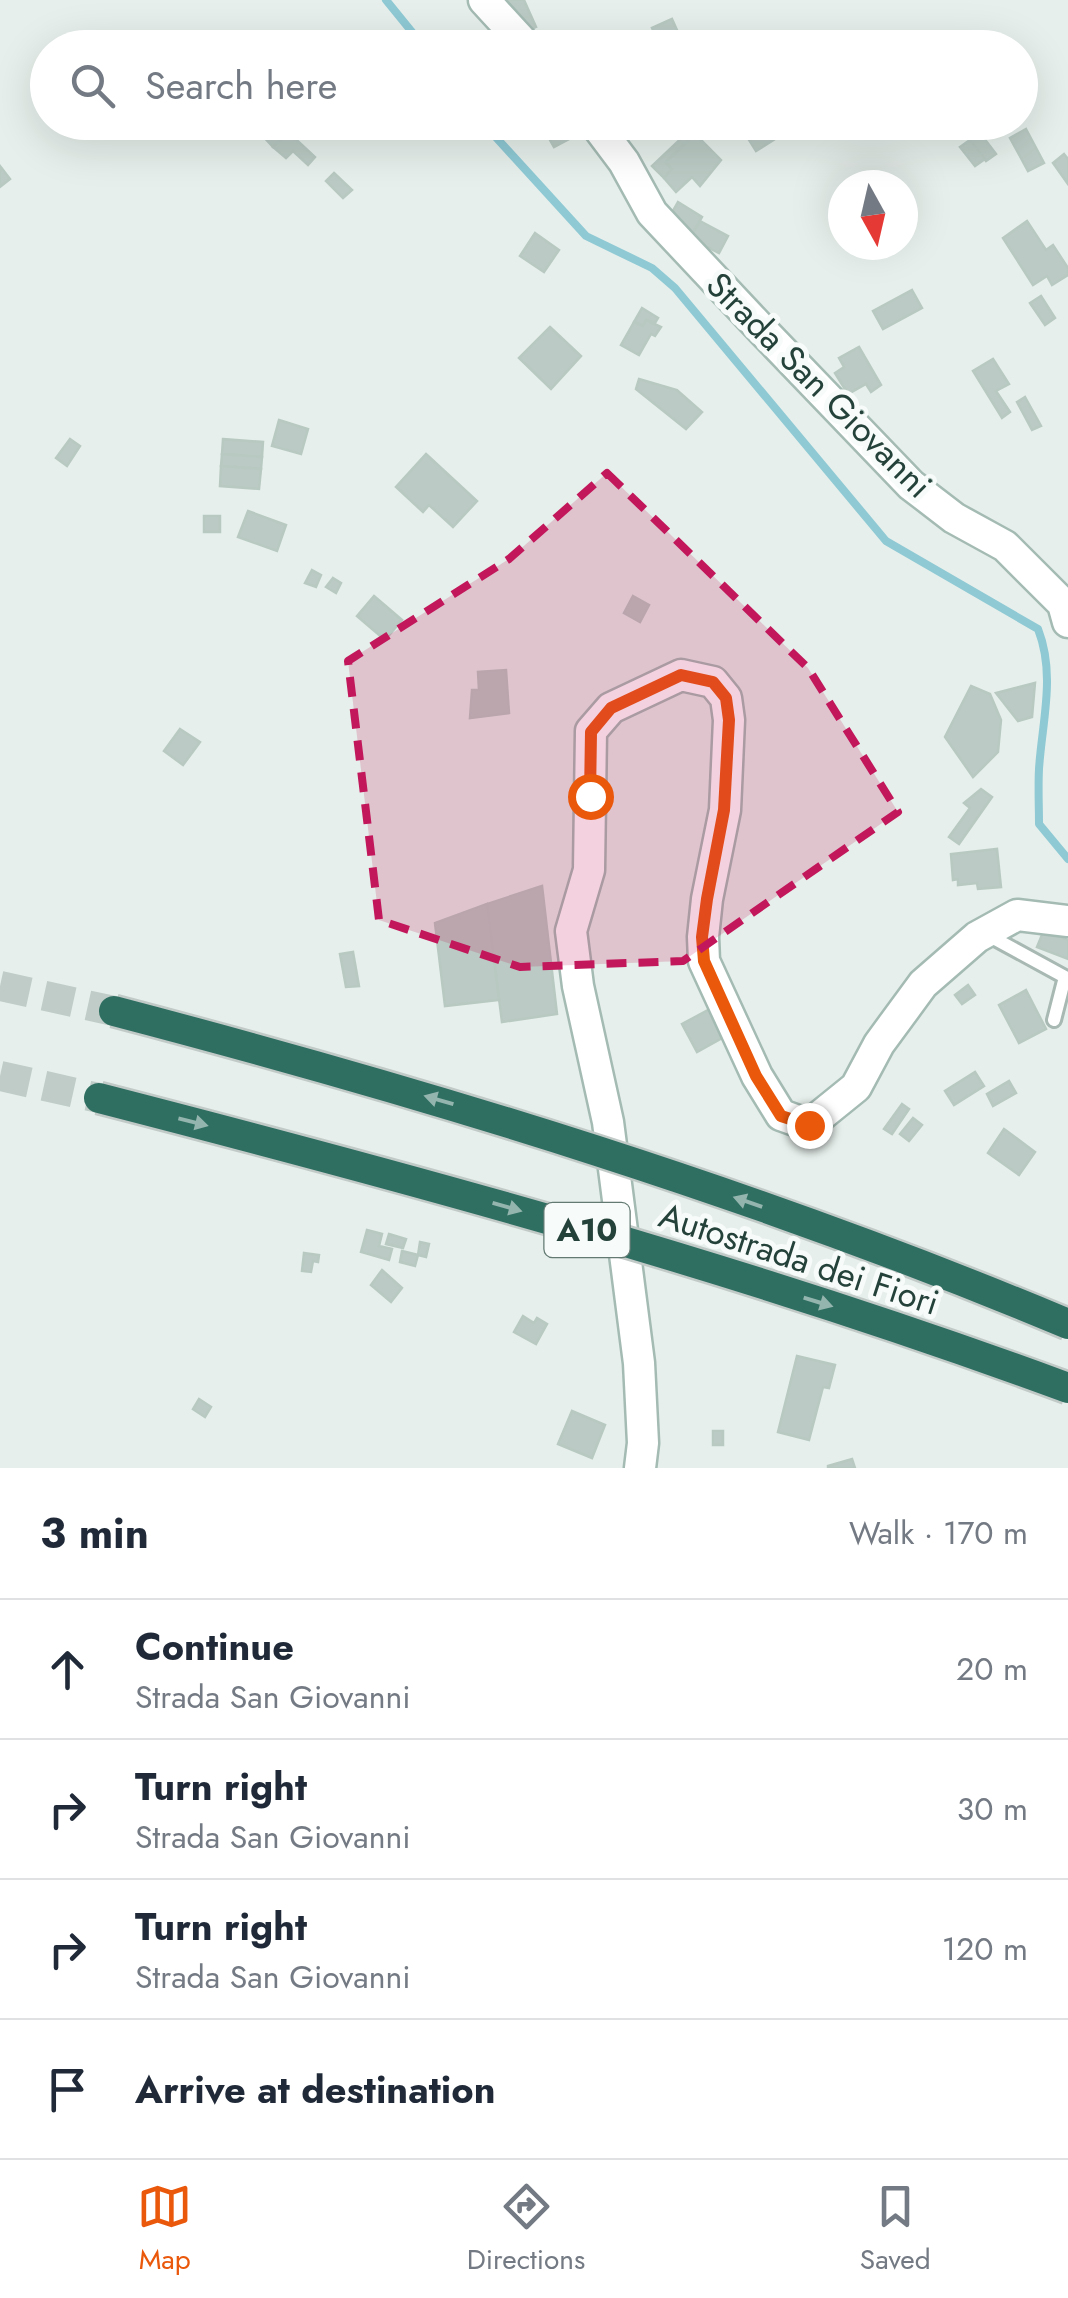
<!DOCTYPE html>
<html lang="en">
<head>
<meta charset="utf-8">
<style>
	body { margin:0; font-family:Jost,sans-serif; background:#f6f6f7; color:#1f2937 }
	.compass { position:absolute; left:828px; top:170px; width:90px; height:90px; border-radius:50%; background:#fff; box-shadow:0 10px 40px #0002; rotate:172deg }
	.stop { position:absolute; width:30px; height:30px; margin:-22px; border:8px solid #ea580c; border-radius:50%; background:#fff }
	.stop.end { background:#ea580c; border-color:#fff; box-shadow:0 2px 10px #0008 }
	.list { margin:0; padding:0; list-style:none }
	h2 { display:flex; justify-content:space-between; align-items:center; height:130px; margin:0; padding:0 40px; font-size:42px }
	h2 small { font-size:32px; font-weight:400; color:#747a83 }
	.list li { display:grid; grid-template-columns:65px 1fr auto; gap:30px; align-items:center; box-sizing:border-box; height:140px; padding:0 40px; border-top:2px solid #e0e1e3 }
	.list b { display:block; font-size:38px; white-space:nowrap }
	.list p { margin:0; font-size:32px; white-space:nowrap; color:#747a83 }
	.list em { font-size:32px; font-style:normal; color:#747a83 }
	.icon { flex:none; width:55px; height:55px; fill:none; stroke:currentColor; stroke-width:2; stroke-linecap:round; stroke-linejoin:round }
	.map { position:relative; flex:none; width:1068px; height:1468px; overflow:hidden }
	.search { position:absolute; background:#fff; box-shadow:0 10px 40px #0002; left:30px; right:30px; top:30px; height:110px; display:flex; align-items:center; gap:25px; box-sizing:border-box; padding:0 35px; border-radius:55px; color:#747a83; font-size:38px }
	.sheet { height:690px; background:#fff }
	nav { display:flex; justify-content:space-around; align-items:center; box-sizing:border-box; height:140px; border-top:2px solid #e0e1e3; background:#fff; font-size:28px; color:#747a83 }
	nav a { display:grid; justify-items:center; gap:5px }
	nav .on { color:#ea580c }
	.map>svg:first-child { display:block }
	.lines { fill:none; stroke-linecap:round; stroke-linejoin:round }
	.stream { stroke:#8ec9d4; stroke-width:8 }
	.building { fill:#bbcac4; stroke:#b8c9c2; stroke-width:2.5 }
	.highway-tunnel { stroke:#bfccc8; stroke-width:30; stroke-dasharray:30 15; stroke-linecap:butt }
	.lane-casing { stroke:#a8b8b2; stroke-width:18 }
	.secondary-casing { stroke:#a4bbb3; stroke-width:35 }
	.lane { stroke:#fff; stroke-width:12 }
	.secondary { stroke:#fff; stroke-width:30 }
	.highway-bridge-casing { stroke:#c2cac8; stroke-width:35; stroke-linecap:butt }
	.highway-bridge { stroke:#2f6f62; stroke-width:30 }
	.oneway { fill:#93b5ae }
	.route { stroke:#ea580c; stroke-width:12 }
	.marked { fill:#c2185b; fill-opacity:0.2; stroke:#c2185b; stroke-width:8; stroke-dasharray:20 12; stroke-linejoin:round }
	.labels { text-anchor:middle; stroke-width:10; stroke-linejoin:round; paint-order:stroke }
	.shield { fill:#f7fbf9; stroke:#637a73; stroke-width:2.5 }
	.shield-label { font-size:32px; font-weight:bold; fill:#24423a }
	.street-label { font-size:35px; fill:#24423a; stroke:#f7fbf9 }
</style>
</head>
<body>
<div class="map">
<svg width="1068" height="1468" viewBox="0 0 1068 1468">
	<rect width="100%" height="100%" fill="#e6efeb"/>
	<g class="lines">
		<g class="stream">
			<path d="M386,0L425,48"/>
			<path d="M482,122L586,236L652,268L675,288L886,541L1038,629C1056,675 1042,722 1039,769C1038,788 1039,806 1039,824L1068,859"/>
		</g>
	</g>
	<g class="building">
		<path d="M491,0H524L536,27L523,33Z"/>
		<path d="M672,19L685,48H661L652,28Z"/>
		<path d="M273,122H281L288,132L273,147L261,134Z"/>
		<path d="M544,122H582L586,130L554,147L541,124Z"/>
		<path d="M660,122L662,125L642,135L637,123Z"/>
		<path d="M748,122H784L789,130L756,151L741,127Z"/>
		<path d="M691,129L695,134L666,162L672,169L664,178L652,166Z"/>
		<path d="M1026,129L1044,163L1028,171L1010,138Z"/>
		<path d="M288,132L315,157L308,165L293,151L286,158L273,147Z"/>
		<path d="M980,133L996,154L986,161L970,140Z"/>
		<path d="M695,134L721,160L700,186L692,177L676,192L664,178L672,169L666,162Z"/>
		<path d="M970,140L985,159L975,166L960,147Z"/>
		<path d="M1064,154L1068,159V184L1053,163Z"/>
		<path d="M0,166L10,179L0,187Z"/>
		<path d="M334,173L352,190L343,198L326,181Z"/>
		<path d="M678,202L702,217L690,238L666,223Z"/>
		<path d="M700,221L728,236L719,253L690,238Z"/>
		<path d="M1027,221L1046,250L1053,245L1068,268V275L1052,285L1047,276L1033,285L1003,238Z"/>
		<path d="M535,233L559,250L544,272L520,256Z"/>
		<path d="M912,290L922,308L883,329L873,311Z"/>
		<path d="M1041,296L1055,318L1045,325L1030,303Z"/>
		<path d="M642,308L658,318L655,323L646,320L643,326L634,322Z"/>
		<path d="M646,320L661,327L655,336L651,334L639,355L621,345L634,322L643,326Z"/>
		<path d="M550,327L581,356L551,389L519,358Z"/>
		<path d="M859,347L881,385L871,392L866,384L848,394L835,373L844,367L839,358Z"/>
		<path d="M993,359L1009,384L996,391L1010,412L1002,418L973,371Z"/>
		<path d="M639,379L677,390L702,412L686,429L636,389Z"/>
		<path d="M1025,397L1041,426L1032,430L1017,402Z"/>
		<path d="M279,420L308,429L301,454L272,446Z"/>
		<path d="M70,439L80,446L67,466L56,458Z"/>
		<path d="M223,439L263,442L262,457L222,454Z"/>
		<path d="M222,454L262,457L261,469L221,466Z"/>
		<path d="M426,454L477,501L453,527L429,505L423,512L396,487Z"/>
		<path d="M221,466L261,469L259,489L220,486Z"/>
		<path d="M248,511L286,525L277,551L238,537Z"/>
		<rect x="204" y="516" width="16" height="16"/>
		<path d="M312,570L321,575L316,587L305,583Z"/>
		<path d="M333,578L341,583L336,593L326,587Z"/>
		<path d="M374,596L402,620L385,640L357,616Z"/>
		<path d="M633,596L649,605L640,622L624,613Z"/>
		<path d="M506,670L509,713L470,718L472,690H479L478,672Z"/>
		<path d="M1035,683L1032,717L1018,721L996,693Z"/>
		<path d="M971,686L990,694L1001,720L998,752L973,777L945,737Z"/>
		<path d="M180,729L200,742L183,765L164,751Z"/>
		<path d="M981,789L992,797L959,844L949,837L970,808L964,803Z"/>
		<path d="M997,849L1001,887L978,889L977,883L958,885V879L953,880L951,854Z"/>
		<path d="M542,886L557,1014L502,1022L487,904Z"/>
		<path d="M487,904L499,1000L445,1006L435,923Z"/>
		<path d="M1044,930L1068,940V959L1037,947Z"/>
		<path d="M353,952L359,986L346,987L340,954Z"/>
		<path d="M968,985L975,995L962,1004L955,995Z"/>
		<path d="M1026,990L1046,1029L1019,1043L999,1005Z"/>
		<path d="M710,1009L724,1037L697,1052L682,1024Z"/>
		<path d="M975,1072L984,1086L954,1105L945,1091Z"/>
		<path d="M1009,1081L1016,1093L993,1106L987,1094Z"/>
		<path d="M902,1104L909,1109L892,1134L884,1129Z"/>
		<path d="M913,1118L922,1125L909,1141L900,1134Z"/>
		<path d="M1004,1129L1035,1152L1019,1175L988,1153Z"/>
		<path d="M367,1230L382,1234L379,1246L392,1249L389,1260L361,1252Z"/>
		<path d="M389,1234L406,1239L403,1248L386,1244Z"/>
		<path d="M420,1242L429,1244L426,1257L418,1255Z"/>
		<path d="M402,1251L418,1255L415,1266L400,1262Z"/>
		<path d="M304,1253L319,1255L318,1262L313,1261L311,1272L302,1271Z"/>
		<path d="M382,1270L402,1288L391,1302L371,1285Z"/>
		<path d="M523,1316L534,1323L537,1318L547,1324L536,1344L514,1332Z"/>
		<path d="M797,1356L835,1365L829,1388L823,1387L809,1440L778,1432Z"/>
		<path d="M199,1399L211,1407L205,1417L193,1409Z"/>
		<path d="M572,1411L605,1425L592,1458L558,1444Z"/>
		<rect x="713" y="1431" width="10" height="14"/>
		<path d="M852,1459L855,1468H828V1466Z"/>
	</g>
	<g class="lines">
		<g class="highway-tunnel">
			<path d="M0,986L114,1011"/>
			<path d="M0,1076L99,1098"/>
		</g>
		<g class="lane-casing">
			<path id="lane" d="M986,934L1065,977L1054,1020"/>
		</g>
		<g class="secondary-casing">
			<g id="secondary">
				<path d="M484,0L528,48"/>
				<path d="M594,122L624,162L652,213L763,331L911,485L954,518L1005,546L1063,604L1068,622"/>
				<path d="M640,1468L643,1443L639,1363L608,1122L578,986L571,931L589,870L591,731L611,708L681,675L713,682L726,698L729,720L725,810L707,899L703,937L704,961L757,1076L781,1115L809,1125L856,1087L879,1044L923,984L977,937L1017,915L1068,921"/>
			</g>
		</g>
		<use href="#lane" class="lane"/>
		<use href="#secondary" class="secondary"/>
		<g class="highway-bridge-casing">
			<g id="highway-bridge">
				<path d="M114,1011C438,1096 758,1194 1068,1324"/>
				<path d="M99,1098C425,1182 752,1271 1068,1388"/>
			</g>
		</g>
		<use href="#highway-bridge" class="highway-bridge"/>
	</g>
	<defs><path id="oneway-solid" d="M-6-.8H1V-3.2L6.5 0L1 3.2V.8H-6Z" transform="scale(2.5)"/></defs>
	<g class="oneway">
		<use href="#oneway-solid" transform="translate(439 1100) rotate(-164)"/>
		<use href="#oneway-solid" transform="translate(193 1122) rotate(14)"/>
		<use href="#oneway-solid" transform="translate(748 1202) rotate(-161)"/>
		<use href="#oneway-solid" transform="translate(507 1207) rotate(16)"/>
		<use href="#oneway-solid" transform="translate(818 1302) rotate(17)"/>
	</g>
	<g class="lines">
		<path class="route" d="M590,796L591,732L611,708L681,675L713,682L726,698L729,720L724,810L707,899L702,937L704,961L756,1076L781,1116L809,1125"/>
	</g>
	<path class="marked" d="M607,473L808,668L898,812L683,961L520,967L379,920L348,661L509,559Z"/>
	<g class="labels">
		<rect class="shield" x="544.5" y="1203" width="85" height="54" rx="8"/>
		<g class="shield-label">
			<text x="587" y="1241">A10</text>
		</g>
		<g class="street-label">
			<text transform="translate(819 385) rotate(45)" y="12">Strada San Giovanni</text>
			<text transform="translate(799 1259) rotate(18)" y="12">Autostrada dei Fiori</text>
		</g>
	</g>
</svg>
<svg class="compass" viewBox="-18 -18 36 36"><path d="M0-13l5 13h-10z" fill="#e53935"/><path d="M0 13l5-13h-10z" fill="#747a83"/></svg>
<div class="stop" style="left:590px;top:796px"></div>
<div class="stop end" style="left:809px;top:1125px"></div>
<div class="search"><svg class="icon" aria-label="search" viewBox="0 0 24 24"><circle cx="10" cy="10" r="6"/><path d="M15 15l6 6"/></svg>Search here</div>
</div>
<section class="sheet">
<h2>3 min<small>Walk · 170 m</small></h2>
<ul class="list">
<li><svg class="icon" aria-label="ahead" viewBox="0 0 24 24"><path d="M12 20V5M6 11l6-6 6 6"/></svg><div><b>Continue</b><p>Strada San Giovanni</p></div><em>20 m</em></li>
<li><svg class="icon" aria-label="right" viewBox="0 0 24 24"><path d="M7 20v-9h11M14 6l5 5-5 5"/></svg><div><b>Turn right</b><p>Strada San Giovanni</p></div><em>30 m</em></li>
<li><svg class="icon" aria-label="right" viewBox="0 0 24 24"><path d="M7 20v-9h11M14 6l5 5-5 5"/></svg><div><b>Turn right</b><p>Strada San Giovanni</p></div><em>120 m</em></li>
<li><svg class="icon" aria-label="arrive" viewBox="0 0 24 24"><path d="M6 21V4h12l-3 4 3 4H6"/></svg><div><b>Arrive at destination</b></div></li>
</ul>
</section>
<nav>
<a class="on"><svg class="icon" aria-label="map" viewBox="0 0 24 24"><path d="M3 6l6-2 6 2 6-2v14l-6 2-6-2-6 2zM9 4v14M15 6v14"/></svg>Map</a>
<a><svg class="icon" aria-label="directions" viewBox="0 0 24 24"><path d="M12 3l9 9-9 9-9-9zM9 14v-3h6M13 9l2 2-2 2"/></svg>Directions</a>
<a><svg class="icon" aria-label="saved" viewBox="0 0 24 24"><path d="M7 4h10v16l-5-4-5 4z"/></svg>Saved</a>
</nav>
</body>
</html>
